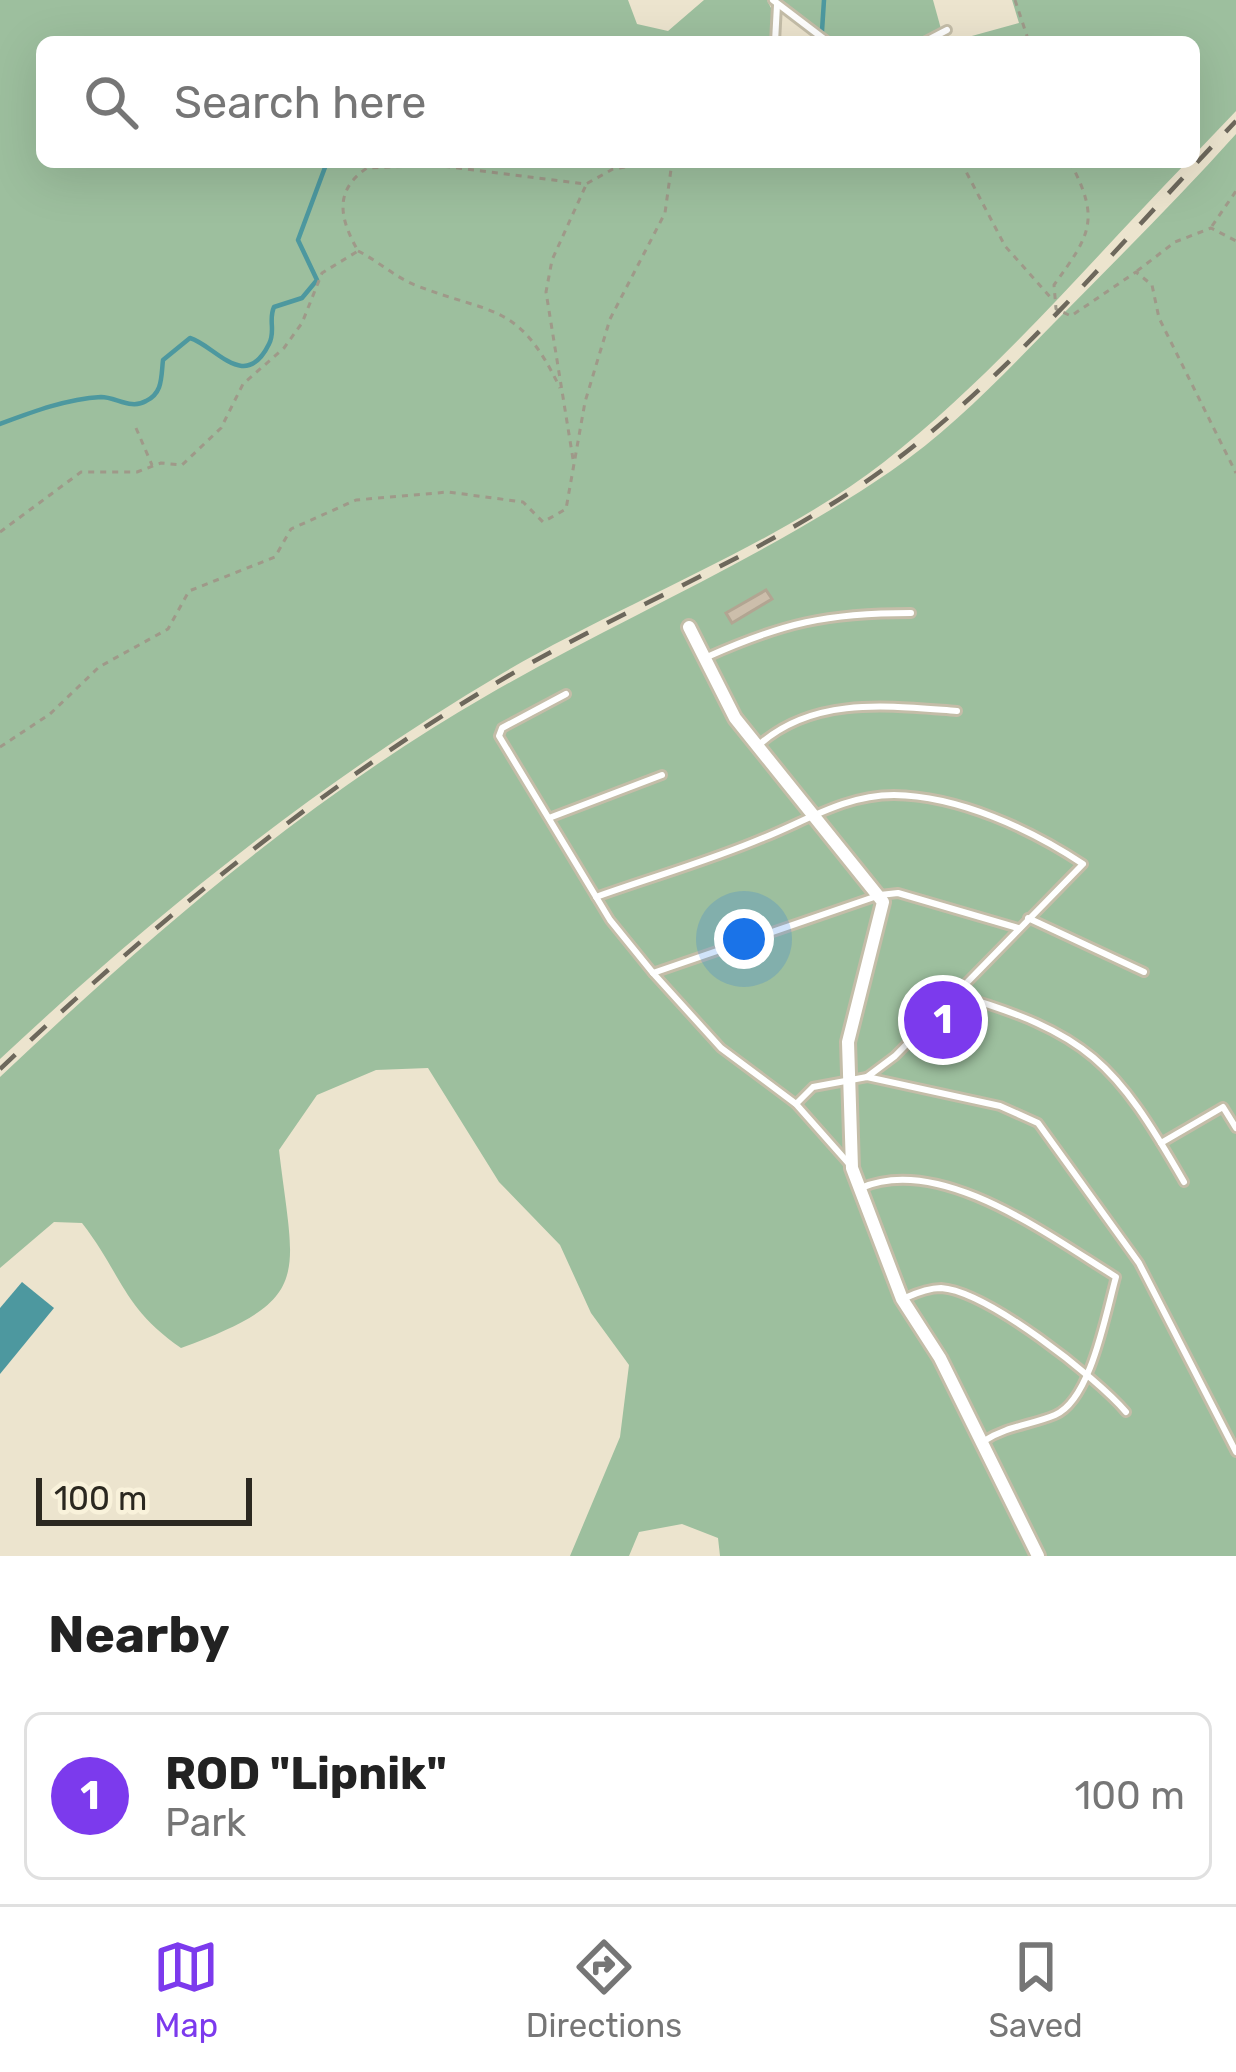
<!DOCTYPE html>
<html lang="en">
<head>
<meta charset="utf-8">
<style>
	body { margin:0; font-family:Rubik,sans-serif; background:#f6f6f6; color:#222 }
	.scale { position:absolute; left:36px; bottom:30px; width:216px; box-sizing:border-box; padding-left:12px; border:6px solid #2b2820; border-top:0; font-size:33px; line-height:42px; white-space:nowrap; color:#2b2820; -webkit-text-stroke:9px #f9f2db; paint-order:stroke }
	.you { position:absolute; left:744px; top:939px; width:42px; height:42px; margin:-30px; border:9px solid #fff; border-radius:50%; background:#1a73e8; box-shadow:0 0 0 18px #1a73e833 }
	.badge { display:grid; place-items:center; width:78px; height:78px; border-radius:50%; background:#7c3aed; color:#fff; font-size:39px; font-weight:700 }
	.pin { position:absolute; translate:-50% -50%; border:6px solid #fff; box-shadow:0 3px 12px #0006 }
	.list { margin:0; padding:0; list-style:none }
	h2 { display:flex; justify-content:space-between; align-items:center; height:156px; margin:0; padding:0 48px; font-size:51px }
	h2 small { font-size:39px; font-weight:400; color:#767676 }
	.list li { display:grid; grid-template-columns:78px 1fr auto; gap:36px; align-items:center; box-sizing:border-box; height:168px; margin:0 24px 24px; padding:0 24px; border:3px solid #e0e0e0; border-radius:18px }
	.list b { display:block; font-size:45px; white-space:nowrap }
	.list p { margin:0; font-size:39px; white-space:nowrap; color:#767676 }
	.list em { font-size:39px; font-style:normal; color:#767676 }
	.icon { flex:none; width:66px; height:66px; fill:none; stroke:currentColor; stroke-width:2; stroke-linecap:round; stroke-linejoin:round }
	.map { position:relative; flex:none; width:1236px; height:1556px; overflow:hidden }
	.search { position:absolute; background:#fff; box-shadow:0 12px 48px #0002; left:36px; right:36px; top:36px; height:132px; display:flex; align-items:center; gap:30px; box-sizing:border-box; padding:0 42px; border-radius:18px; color:#767676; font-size:45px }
	.sheet { height:348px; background:#fff }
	nav { display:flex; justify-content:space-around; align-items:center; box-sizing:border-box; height:168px; border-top:3px solid #e0e0e0; background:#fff; font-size:33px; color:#767676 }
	nav a { display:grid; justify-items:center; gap:6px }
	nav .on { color:#7c3aed }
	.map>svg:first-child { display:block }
	.green { fill:#9dbf9e }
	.water { fill:#4d989f }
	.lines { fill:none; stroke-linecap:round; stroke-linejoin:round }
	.stream { stroke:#4d989f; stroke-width:4.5 }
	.building { fill:#ccbeab; stroke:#b2a592; stroke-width:3 }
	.lane-casing { stroke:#c4bda8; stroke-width:12 }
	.street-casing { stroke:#c4bda8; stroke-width:18 }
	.path { stroke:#9f9989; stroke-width:3; stroke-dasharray:6 6; stroke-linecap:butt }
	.lane { stroke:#fff; stroke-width:6 }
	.street { stroke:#fff; stroke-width:12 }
	.rail { stroke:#6d685c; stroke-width:4.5; stroke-dasharray:21 21; stroke-linecap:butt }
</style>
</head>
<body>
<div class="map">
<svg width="1236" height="1556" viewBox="0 0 1236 1556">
	<rect width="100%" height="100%" fill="#ece4ce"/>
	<g class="green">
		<path d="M0,0H628L637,24L668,31L704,0H767L774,14L772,42H42V162H1187C1088,264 996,374 884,462C777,545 622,603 503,673C320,781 155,914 0,1059Z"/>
		<path d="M778,0H933L941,29L917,42H836Z"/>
		<path d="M1012,0H1236V111L1194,155V42H950L1019,23Z"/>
		<path d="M1236,134V1556H720L718,1538L682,1524L639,1532L629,1556H570L620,1437L629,1365L591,1313L560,1245L499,1182L428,1068L376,1070L317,1095L279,1150C294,1278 315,1299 181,1348C122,1307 123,1276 82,1223L54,1222L0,1268V1077C149,936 307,799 486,696C619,619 764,558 891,471C951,430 1003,375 1053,324C1115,261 1177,200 1236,134Z"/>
	</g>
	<path class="water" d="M22,1282L54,1308L0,1374V1308Z"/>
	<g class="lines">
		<g class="stream">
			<path d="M793,42L814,39L822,31L824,0"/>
			<path d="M0,424C32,412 66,399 101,397C116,397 131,410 146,401C163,393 161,377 163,360L190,338C216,346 245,393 269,344C276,331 268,320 274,307L302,298L317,280L298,240L327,162"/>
		</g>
	</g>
	<path class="building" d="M766,590L772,599L732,623L726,613Z"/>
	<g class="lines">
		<g class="lane-casing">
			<g id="lane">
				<path d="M773,0L828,42"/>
				<path d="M775,42L777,5"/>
				<path d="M924,42L947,30"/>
				<path d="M707,657C783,623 827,613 911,613"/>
				<path d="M566,694L502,728L499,736L610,920L653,973L721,1048L796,1104L850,1165"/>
				<path d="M760,744C815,696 889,706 957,711"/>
				<path d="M549,818L662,775"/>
				<path d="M596,897C652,877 709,861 763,838C806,821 845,795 894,795C959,796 1030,829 1083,864L895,1056L867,1077"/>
				<path d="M1028,918L1144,972"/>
				<path d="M653,973L880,895L898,893L1018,928"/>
				<path d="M954,994C1088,1033 1115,1062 1184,1182"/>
				<path d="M796,1104L813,1087L867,1077L1000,1106L1038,1123L1139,1263L1236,1452"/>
				<path d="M1161,1143L1223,1107L1236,1128"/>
				<path d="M861,1188C940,1153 1051,1237 1116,1277C1106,1312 1091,1400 1055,1415C1031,1425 1007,1426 984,1441"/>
				<path d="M905,1298C916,1293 929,1288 941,1288C987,1291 1096,1377 1126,1412"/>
			</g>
		</g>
		<g class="street-casing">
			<path id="street" d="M689,627L735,718L883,902L848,1042L852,1168L902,1299L940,1358L1038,1556"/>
		</g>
		<g class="path">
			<path d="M1015,0L1029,42"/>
			<path d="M961,162L1005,246L1051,298"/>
			<path d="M1070,162C1101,220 1090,235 1054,285L1056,309L1071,316L1136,272L1152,285L1159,318L1236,473"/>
			<path d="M1212,226L1236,191"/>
			<path d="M358,251C378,261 395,277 415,285C494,316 518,301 560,388"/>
			<path d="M1137,271L1175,242L1211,228L1236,241"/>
			<path d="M136,428L152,465"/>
			<path d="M573,459L546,292L552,260L586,185"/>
			<path d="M0,532L81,472H137L161,463L182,465L221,428L243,384L284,348L302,323L322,273L358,251C340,219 333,191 367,168L434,165L586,184L613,169L655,162"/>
			<path d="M0,747L50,714L99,667L168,629L189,591L275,557L291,529L356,500L448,492L523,502L543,522L566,509L585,402L610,319L665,213L672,162"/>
		</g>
		<use href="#lane" class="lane"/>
		<use href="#street" class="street"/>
		<path class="rail" d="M0,1069C156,921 321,785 508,676C630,605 766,554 881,471C1014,374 1123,239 1236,121"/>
	</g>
</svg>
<div class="scale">100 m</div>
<div class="you"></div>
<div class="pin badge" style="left:943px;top:1020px">1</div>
<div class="search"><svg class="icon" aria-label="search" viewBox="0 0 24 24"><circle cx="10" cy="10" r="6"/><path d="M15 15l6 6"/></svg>Search here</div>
</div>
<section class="sheet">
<h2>Nearby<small></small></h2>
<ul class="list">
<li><span class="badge">1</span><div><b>ROD &quot;Lipnik&quot;</b><p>Park</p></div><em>100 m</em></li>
</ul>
</section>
<nav>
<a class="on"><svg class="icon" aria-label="map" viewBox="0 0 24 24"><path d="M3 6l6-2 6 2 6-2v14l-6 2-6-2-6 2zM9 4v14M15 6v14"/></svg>Map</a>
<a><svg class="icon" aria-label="directions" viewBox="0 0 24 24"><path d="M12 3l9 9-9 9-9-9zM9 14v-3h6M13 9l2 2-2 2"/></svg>Directions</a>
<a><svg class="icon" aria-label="saved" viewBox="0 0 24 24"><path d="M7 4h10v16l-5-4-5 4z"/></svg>Saved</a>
</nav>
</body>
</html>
